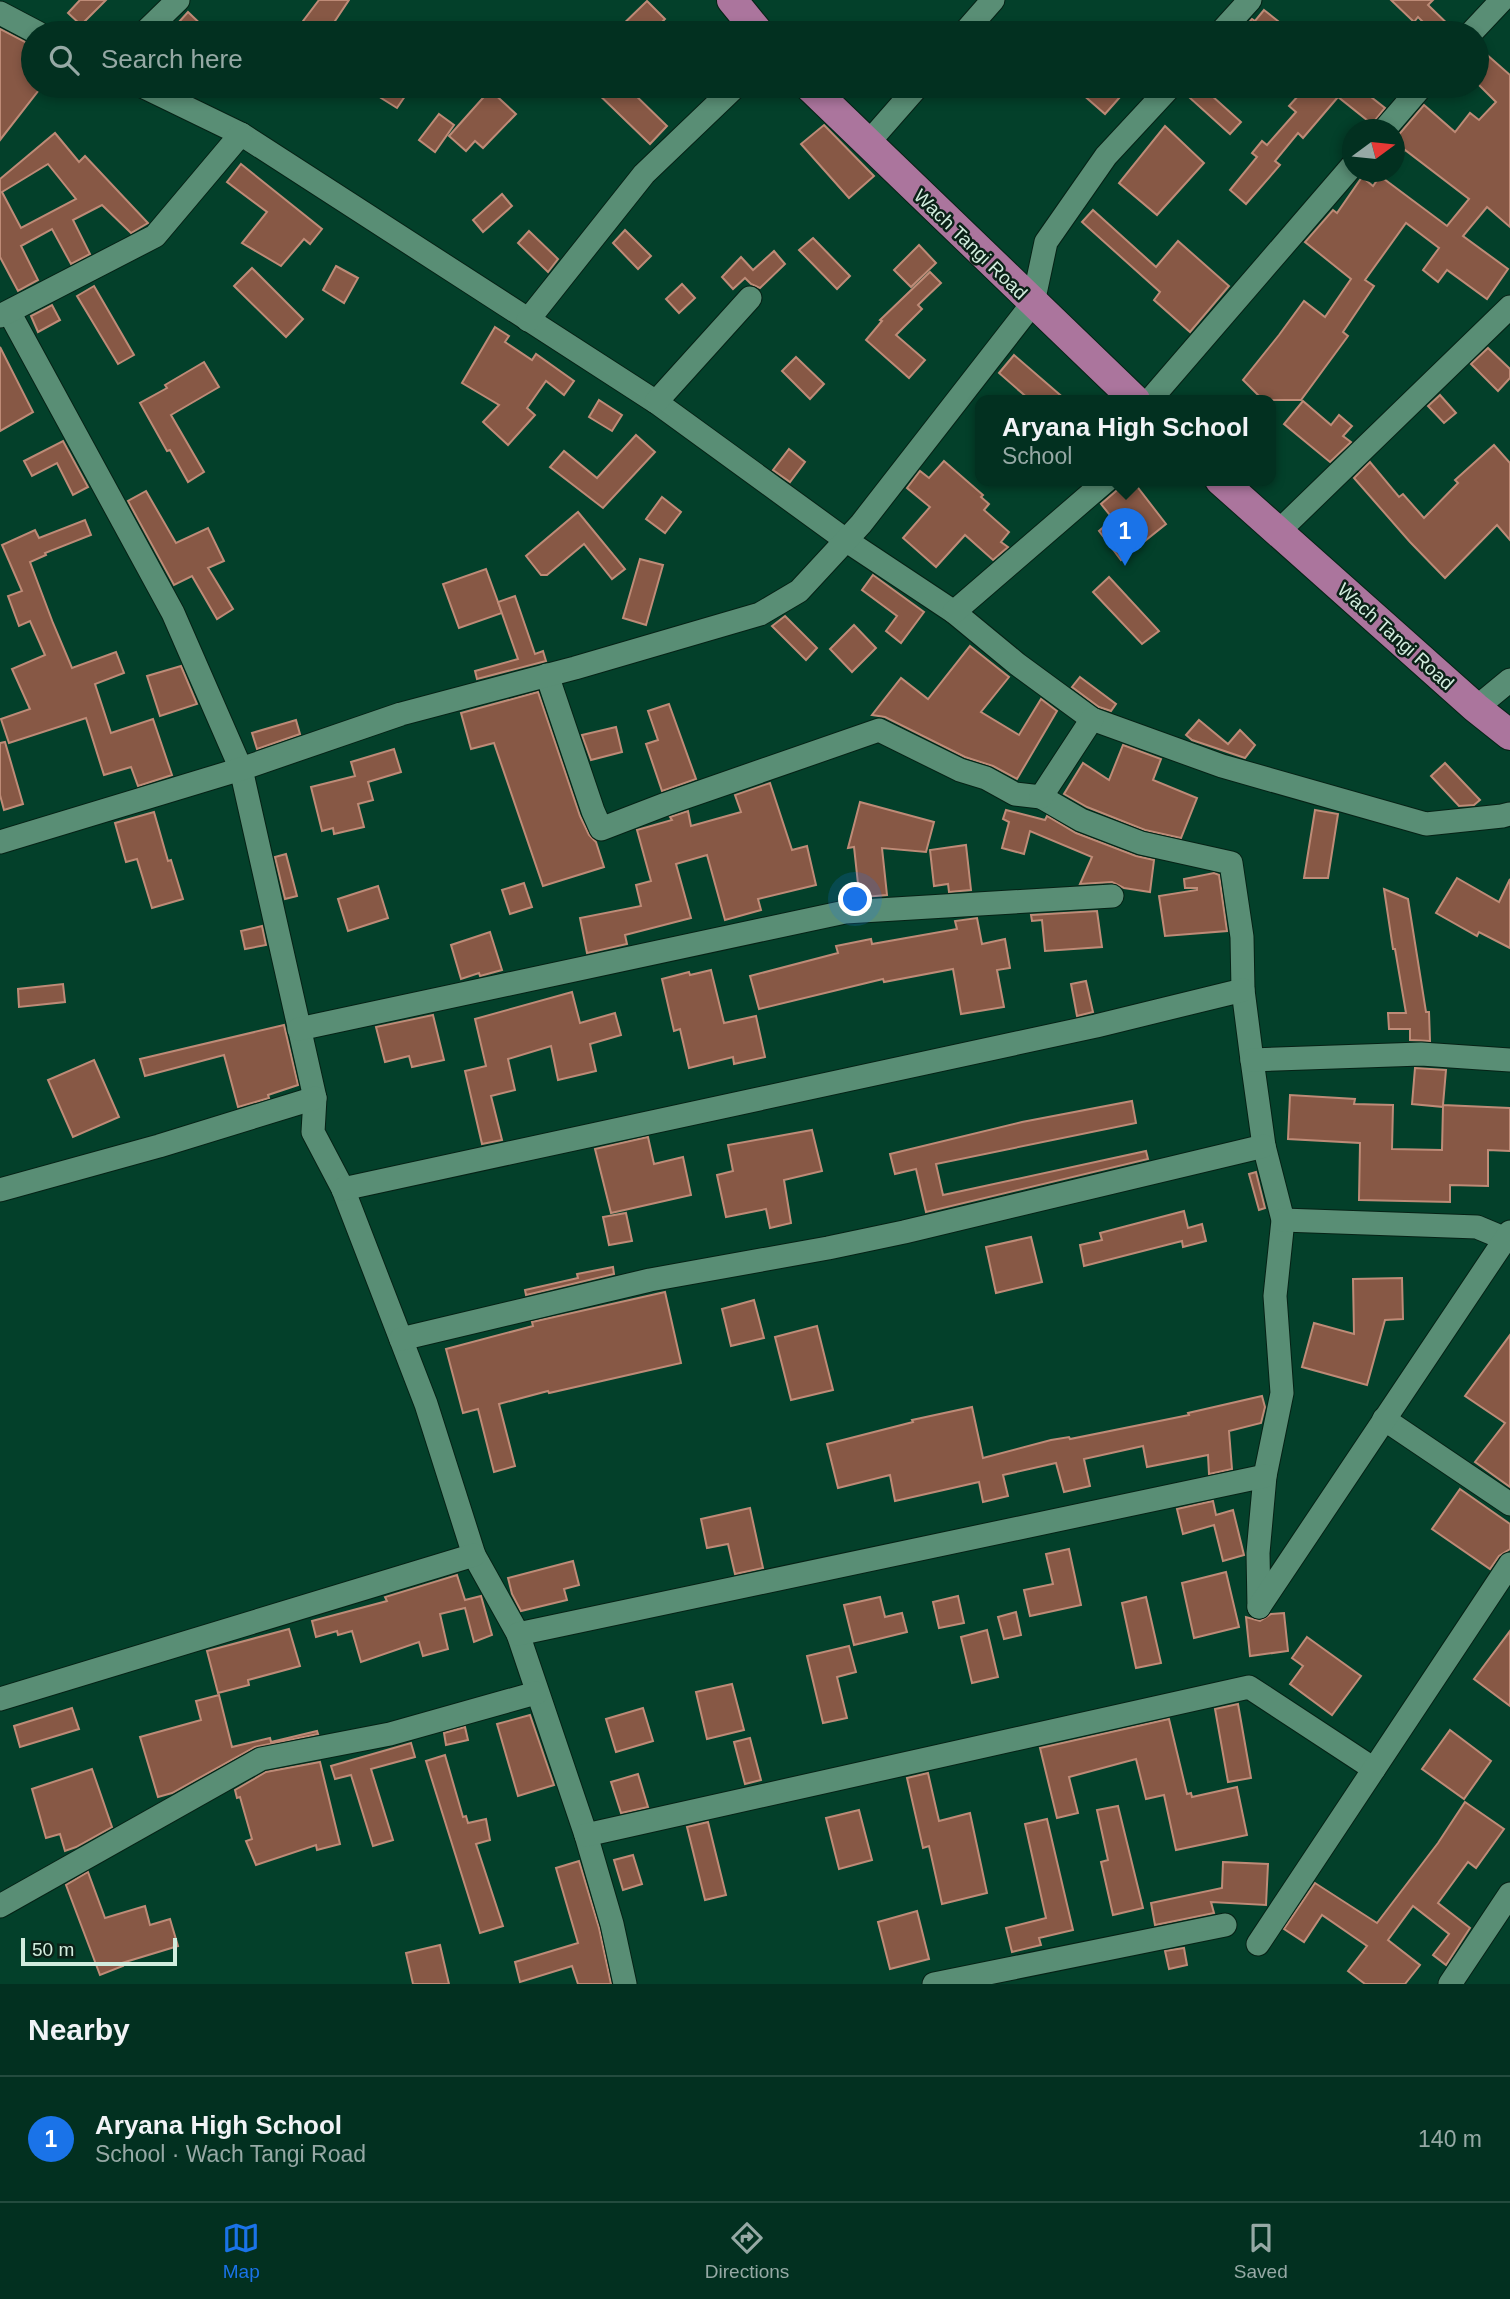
<!DOCTYPE html>
<html lang="en">
<head>
<meta charset="utf-8">
<style>
	body { margin:0; font-family:Arial,sans-serif; background:#103c2d; color:#f1f3f6 }
	.compass { position:absolute; left:1342px; top:119px; width:63px; height:63px; border-radius:50%; background:#023020; box-shadow:0 4px 10px #0003; rotate:75deg }
	.scale { position:absolute; left:21px; bottom:18px; width:156px; box-sizing:border-box; padding-left:7px; border:4px solid #d2edde; border-top:0; font-size:19px; line-height:24px; white-space:nowrap; color:#d2edde; -webkit-text-stroke:5px #0b2117; paint-order:stroke }
	.you { position:absolute; left:856px; top:900px; width:24px; height:24px; margin:-18px; border:5px solid #fff; border-radius:50%; background:#1a73e8; box-shadow:0 0 0 10px #1a73e833 }
	.badge { display:grid; place-items:center; width:46px; height:46px; border-radius:50%; background:#1a73e8; color:#fff; font-size:23px; font-weight:700 }
	.pin { position:absolute; translate:-50% -58px; filter:drop-shadow(0 2px 4px #0008) }
	.pin::after { content:''; position:absolute; top:37px; width:24px; height:21px; background:inherit; clip-path:polygon(0 0,100% 0,50% 100%) }
	.popup { position:absolute; left:975px; top:395px; width:301px; height:91px; box-sizing:border-box; display:grid; place-content:center; border-radius:14px; background:#023020; filter:drop-shadow(0 2px 5px #0005); font-size:23px; white-space:nowrap; color:#96a9a5 }
	.popup b { font-size:26px; color:#f1f3f6 }
	.popup::after { content:''; position:absolute; left:50%; top:100%; margin-left:-14px; border:14px solid transparent; border-top-color:#023020 }
	.list { margin:0; padding:0; list-style:none }
	h2 { display:flex; justify-content:space-between; align-items:center; height:91px; margin:0; padding:0 28px; font-size:30px }
	h2 small { font-size:23px; font-weight:400; color:#96a9a5 }
	.list li { display:grid; grid-template-columns:46px 1fr auto; gap:21px; align-items:center; box-sizing:border-box; height:126px; padding:0 28px; border-top:2px solid #234b3e }
	.list b { display:block; font-size:26px; white-space:nowrap }
	.list p { margin:0; font-size:23px; white-space:nowrap; color:#96a9a5 }
	.list em { font-size:23px; font-style:normal; color:#96a9a5 }
	.icon { flex:none; width:38px; height:38px; fill:none; stroke:currentColor; stroke-width:2; stroke-linecap:round; stroke-linejoin:round }
	.map { position:relative; flex:none; width:1510px; height:1984px; overflow:hidden }
	.search { position:absolute; background:#023020; box-shadow:0 4px 10px #0003; left:21px; right:21px; top:21px; height:77px; display:flex; align-items:center; gap:18px; box-sizing:border-box; padding:0 24px; border-radius:38px; color:#96a9a5; font-size:26px }
	.sheet { height:217px; background:#023020 }
	nav { display:flex; justify-content:space-around; align-items:center; box-sizing:border-box; height:98px; border-top:2px solid #234b3e; background:#023020; font-size:19px; color:#96a9a5 }
	nav a { display:grid; justify-items:center; gap:4px }
	nav .on { color:#1a73e8 }
	.map>svg:first-child { display:block }
	.building { fill:#875845; stroke:#be8b77; stroke-width:2; fill-rule:evenodd }
	.lines { fill:none; stroke-linecap:round; stroke-linejoin:round }
	.minor-casing { stroke:#062216; stroke-width:25 }
	.major-casing { stroke:#062216; stroke-width:32 }
	.minor { stroke:#598e75; stroke-width:23 }
	.major { stroke:#ab759d; stroke-width:30 }
	.labels { text-anchor:middle; stroke-width:5; stroke-linejoin:round; paint-order:stroke }
	.street-label { font-size:19px; fill:#d2edde; stroke:#0b2117 }
</style>
</head>
<body>
<div class="map">
<svg width="1510" height="1984" viewBox="0 0 1510 1984">
	<rect width="100%" height="100%" fill="#03402a"/>
	<g class="building">
		<path d="M80,0H106L81,25L68,13Z"/>
		<path d="M319,0H349L327,33H294Z"/>
		<path d="M1391,0H1433L1428,5L1457,33H1434L1418,17L1414,22Z"/>
		<path d="M647,1L665,19L651,33H614Z"/>
		<path d="M1264,10L1293,33H1239L1252,19L1255,21Z"/>
		<path d="M188,12L210,33H169Z"/>
		<path d="M0,29L33,46V86H42L0,140Z"/>
		<path d="M1477,46L1510,75V227L1487,207L1463,236L1508,269L1487,299L1447,270L1438,282L1423,270L1439,248L1406,223L1365,280L1374,286L1343,332L1348,336L1301,400H1263L1243,380L1279,335L1304,301L1325,317L1351,279L1305,242L1333,210L1337,213L1362,177L1373,186L1378,179H1384L1447,226L1469,199L1405,150L1395,162V139L1424,105L1455,132L1470,113L1479,120L1496,102L1477,83Z"/>
		<path d="M362,86H412L397,108Z"/>
		<path d="M590,86H626L667,126L650,144Z"/>
		<path d="M1073,86H1107L1120,97L1105,114Z"/>
		<path d="M1201,86L1241,122L1230,134L1190,98Z"/>
		<path d="M1307,86H1357L1385,108L1372,124L1338,97L1303,138L1298,133L1275,161L1280,165L1246,204L1230,190L1257,157L1252,153L1262,141L1267,145L1296,112L1289,106Z"/>
		<path d="M490,90L516,114L483,148L475,141L466,151L449,136Z"/>
		<path d="M439,114L454,125L435,152L419,140Z"/>
		<path d="M824,125L874,176L849,198L801,144Z"/>
		<path d="M1165,126L1204,163L1157,215L1119,183Z"/>
		<path d="M55,133L79,162L85,156L148,223L131,233L102,205L73,220L90,254L71,264L52,229L21,246L38,280L18,291L0,257V179ZM48,164L76,199L21,228L2,192Z"/>
		<path d="M241,164L322,229L310,244L304,239L281,266L242,243L267,212L227,182Z"/>
		<path d="M502,194L512,206L483,232L473,220Z"/>
		<path d="M1093,210L1156,267L1178,241L1229,286L1190,332L1154,300L1160,292L1082,222Z"/>
		<path d="M625,230L651,256L638,269L613,243Z"/>
		<path d="M529,231L558,259L548,272L518,243Z"/>
		<path d="M813,238L850,276L837,289L799,250Z"/>
		<path d="M919,245L936,263L911,287L894,270Z"/>
		<path d="M774,251L785,264L760,288L751,284L745,278L733,289L722,277L741,257L753,270Z"/>
		<path d="M336,266L358,278L344,303L323,290Z"/>
		<path d="M252,268L303,319L286,337L234,286Z"/>
		<path d="M930,272L941,283L918,305L922,309L896,335L925,360L909,378L866,340L882,321L880,320Z"/>
		<path d="M682,284L695,298L679,313L666,299Z"/>
		<path d="M94,286L134,355L118,364L77,296Z"/>
		<path d="M52,305L60,320L38,332L31,316Z"/>
		<path d="M495,327L509,336L505,342L532,360L536,354L574,381L564,395L546,381L527,408L535,415L508,445L483,422L499,405L462,383Z"/>
		<path d="M0,347L33,412L0,431Z"/>
		<path d="M1488,348L1510,369V378L1498,391L1471,364Z"/>
		<path d="M1014,355L1066,400H1030L999,373Z"/>
		<path d="M796,357L824,384L810,399L782,371Z"/>
		<path d="M204,362L219,387L171,415L204,472L188,482L170,450L167,451L140,403L167,388L165,385Z"/>
		<path d="M1440,395L1456,413L1444,423L1428,406Z"/>
		<path d="M599,400L622,415L612,431L589,417Z"/>
		<path d="M1303,401L1331,425L1339,415L1352,426L1343,436L1351,442L1330,462L1284,424Z"/>
		<path d="M636,435L655,452L603,508L550,467L564,451L597,478Z"/>
		<path d="M63,441L88,487L73,495L57,463L32,476L24,461Z"/>
		<path d="M1494,445L1510,463V540L1497,525L1445,578L1410,542L1354,478L1370,462L1399,497L1403,494L1424,518L1458,483L1455,480Z"/>
		<path d="M789,449L805,462L790,482L773,470Z"/>
		<path d="M944,461L983,495L981,497L989,504L984,510L1009,532L1001,542L1008,547L993,560L965,535L936,567L903,538L930,507L907,488L920,471L929,478Z"/>
		<path d="M1129,480H1132L1166,524L1121,560L1099,531L1113,519L1101,504Z"/>
		<path d="M146,491L176,543L208,528L224,561L208,568L233,609L217,619L192,576L174,585L128,501Z"/>
		<path d="M662,497L681,512L665,533L646,519Z"/>
		<path d="M578,512L625,569L612,579L584,544L547,575H541L526,556Z"/>
		<path d="M85,520L91,535L45,553L46,555L30,562L53,623L72,668L116,652L124,673L95,684L111,733L153,719L172,775L138,786L131,767L104,775L86,718L9,743L1,719L30,709L12,669L45,655L30,621L19,626L8,596L22,591L2,545L35,530L39,538Z"/>
		<path d="M640,559L663,565L646,625L623,618Z"/>
		<path d="M486,569L502,613L459,628L443,584Z"/>
		<path d="M873,575L924,612L901,643L886,631L897,616L862,590Z"/>
		<path d="M1109,577L1159,631L1142,644L1093,592Z"/>
		<path d="M515,596L535,654L543,651L546,661L477,679L475,671L518,659L498,602Z"/>
		<path d="M785,616L817,648L806,660L772,626Z"/>
		<path d="M854,625L876,648L852,672L830,649Z"/>
		<path d="M970,646L1009,677L981,712L1019,735L1041,699L1057,711L1017,779L993,766L965,757L885,717L872,715L901,678L928,699Z"/>
		<path d="M181,666L197,704L160,716L147,676Z"/>
		<path d="M1080,677L1116,704L1111,711L1099,707L1072,687Z"/>
		<path d="M538,692L580,816L589,835L596,842L604,867L543,886L494,743L471,749L461,713Z"/>
		<path d="M669,704L696,779L662,791L646,744L658,740L648,711Z"/>
		<path d="M296,720L300,734L257,749L252,733Z"/>
		<path d="M1199,720L1228,744L1240,730L1255,745L1245,758L1192,740L1186,735Z"/>
		<path d="M616,727L622,752L591,760L582,735Z"/>
		<path d="M5,742L23,804L4,810L0,795V743Z"/>
		<path d="M1123,745L1161,759L1153,780L1197,798L1181,838L1145,830L1087,807L1064,794L1083,763L1109,780Z"/>
		<path d="M394,749L401,772L368,782L373,800L358,804L364,827L334,834L333,828L322,831L311,787L355,776L351,762Z"/>
		<path d="M1445,763L1480,800L1474,805L1459,806L1431,776Z"/>
		<path d="M770,783L792,850L807,846L816,885L758,899L761,910L725,920L707,855L676,864L691,918L625,935L627,944L587,953L580,918L641,906L636,885L651,881L637,830L672,820L670,817L688,811L691,826L741,812L735,795Z"/>
		<path d="M860,802L934,822L926,852L882,848L887,895L864,897V893H859L854,847L848,848Z"/>
		<path d="M1006,810L1045,820L1047,816L1076,833L1136,856L1154,860L1150,892L1124,888L1112,882L1080,884L1092,857L1030,831L1024,854L1002,848L1009,822L1003,819Z"/>
		<path d="M1315,810L1338,814L1328,878H1304Z"/>
		<path d="M154,812L168,861L171,860L183,899L152,908L137,859L126,862L115,823Z"/>
		<path d="M966,845L971,890L949,892L948,884L934,886L930,850Z"/>
		<path d="M286,854L297,896L285,899L275,857Z"/>
		<path d="M1214,873L1219,875L1227,931L1165,936L1159,896L1197,890V888H1185L1184,879Z"/>
		<path d="M1457,878L1499,902L1510,879V948L1479,932L1477,936L1436,913Z"/>
		<path d="M524,883L532,907L510,914L502,890Z"/>
		<path d="M378,886L388,918L348,931L338,899Z"/>
		<path d="M1384,889L1408,899L1426,1012H1429L1430,1041L1410,1040V1029H1389L1388,1013H1406L1395,949H1393Z"/>
		<path d="M1097,911L1102,947L1045,951L1042,920L1032,921L1031,915Z"/>
		<path d="M977,918L982,944L1005,939L1010,968L997,970L1004,1007L961,1014L953,969L884,982L883,979L759,1009L750,976L838,953L836,946L871,939L872,944L957,929L955,921Z"/>
		<path d="M262,926L266,945L245,949L241,931Z"/>
		<path d="M490,932L502,970L480,976L479,973L461,979L451,945Z"/>
		<path d="M711,970L724,1023L756,1016L765,1057L734,1064L733,1057L689,1068L680,1029L674,1031L662,979L689,972L690,975Z"/>
		<path d="M1086,981L1093,1012L1077,1016L1071,984Z"/>
		<path d="M63,984L65,1002L19,1007L18,989Z"/>
		<path d="M572,992L580,1023L615,1013L621,1035L590,1044L596,1071L558,1080L551,1046L508,1059L515,1090L491,1096L502,1140L482,1144L465,1071L486,1066L475,1019Z"/>
		<path d="M433,1015L444,1060L412,1067L409,1056L385,1062L376,1027Z"/>
		<path d="M284,1025L298,1085L268,1095L269,1098L238,1107L224,1055L145,1076L140,1059Z"/>
		<path d="M94,1060L119,1117L73,1137L48,1080Z"/>
		<path d="M1415,1068L1446,1070L1443,1105L1510,1108V1151L1488,1150V1186L1450,1185V1202L1359,1200L1360,1143L1288,1139L1290,1095L1355,1099L1354,1104L1393,1105L1392,1149L1442,1150L1443,1107L1412,1104Z"/>
		<path d="M1132,1101L1136,1123L936,1164L943,1195L1146,1151L1148,1159L926,1212L916,1169L895,1174L890,1154L1022,1122Z"/>
		<path d="M812,1130L822,1171L784,1180L791,1223L770,1228L766,1209L726,1217L717,1175L733,1171L728,1145Z"/>
		<path d="M648,1137L654,1164L683,1157L691,1195L611,1213L595,1149Z"/>
		<path d="M1256,1172L1265,1208L1259,1210L1249,1174Z"/>
		<path d="M1184,1211L1188,1228L1202,1224L1206,1241L1183,1247L1182,1241L1084,1266L1080,1245L1102,1240L1100,1233Z"/>
		<path d="M626,1213L632,1241L609,1245L603,1217Z"/>
		<path d="M1031,1237L1042,1282L996,1293L986,1247Z"/>
		<path d="M613,1267L614,1274L526,1295L525,1290L578,1278L577,1274Z"/>
		<path d="M1402,1278L1403,1319L1385,1320L1367,1385L1302,1367L1314,1323L1354,1334L1353,1279Z"/>
		<path d="M665,1292L681,1363L549,1393L548,1391L499,1404L515,1466L494,1472L478,1409L463,1413L446,1349L533,1326L532,1322Z"/>
		<path d="M754,1300L764,1338L731,1346L722,1309Z"/>
		<path d="M817,1326L833,1390L791,1400L775,1337Z"/>
		<path d="M1510,1335V1487L1475,1462L1505,1423L1465,1396Z"/>
		<path d="M1262,1396L1265,1407L1261,1423L1229,1431L1232,1469L1209,1474L1208,1455L1147,1467L1143,1446L1084,1459L1090,1486L1064,1492L1056,1463L1003,1475L1008,1496L983,1502L979,1482L895,1501L890,1475L838,1488L827,1444L913,1422L912,1420L972,1407L983,1458L1051,1440L1069,1437L1070,1439L1189,1415L1188,1413Z"/>
		<path d="M1460,1489L1510,1524V1549L1499,1556L1490,1569L1432,1529Z"/>
		<path d="M1213,1501L1216,1515L1233,1510L1244,1555L1223,1561L1214,1525L1183,1534L1177,1509Z"/>
		<path d="M750,1508L763,1568L735,1574L728,1544L707,1548L701,1519Z"/>
		<path d="M1069,1549L1081,1605L1030,1616L1024,1590L1053,1584L1046,1554Z"/>
		<path d="M573,1561L579,1585L564,1589L567,1600L521,1611L512,1594L508,1578Z"/>
		<path d="M1226,1572L1239,1627L1194,1638L1182,1583Z"/>
		<path d="M457,1575L465,1600L481,1596L492,1635L474,1642L465,1608L440,1614L448,1649L423,1656L419,1642L361,1662L352,1631L338,1635L337,1631L316,1637L312,1621L387,1601L385,1597Z"/>
		<path d="M958,1596L964,1623L939,1628L933,1602Z"/>
		<path d="M880,1597L885,1617L902,1613L907,1632L854,1645L844,1605Z"/>
		<path d="M1146,1597L1161,1663L1136,1668L1122,1603Z"/>
		<path d="M1016,1612L1021,1635L1004,1639L998,1617Z"/>
		<path d="M1284,1613L1288,1651L1250,1656L1246,1617L1260,1621L1271,1614Z"/>
		<path d="M289,1629L300,1666L248,1680L249,1685L218,1693L207,1651Z"/>
		<path d="M987,1630L998,1677L972,1683L961,1637Z"/>
		<path d="M1510,1631V1706L1474,1679Z"/>
		<path d="M1307,1637L1361,1676L1332,1715L1290,1684L1303,1666L1292,1658Z"/>
		<path d="M849,1646L856,1672L837,1677L847,1718L823,1723L807,1656Z"/>
		<path d="M732,1684L744,1730L707,1739L696,1692Z"/>
		<path d="M219,1695L232,1747L270,1738L271,1742L317,1731L318,1734L255,1747L172,1793L158,1797L140,1737L201,1720L196,1701Z"/>
		<path d="M1238,1704L1251,1778L1228,1782L1215,1709Z"/>
		<path d="M72,1708L79,1729L20,1747L14,1726Z"/>
		<path d="M643,1708L653,1741L616,1752L606,1719Z"/>
		<path d="M530,1715L554,1785L518,1796L497,1724Z"/>
		<path d="M1169,1719L1187,1794L1191,1793L1192,1797L1237,1787L1247,1835L1176,1850L1164,1795L1146,1799L1136,1759L1069,1777L1078,1813L1057,1818L1040,1748Z"/>
		<path d="M465,1727L468,1740L446,1745L444,1733Z"/>
		<path d="M1450,1730L1491,1761L1464,1799L1422,1769Z"/>
		<path d="M750,1738L761,1780L745,1784L734,1742Z"/>
		<path d="M411,1743L415,1757L371,1769L393,1840L373,1846L351,1775L335,1779L331,1766Z"/>
		<path d="M445,1755L463,1817L466,1816L468,1823L486,1819L490,1840L476,1844L503,1926L480,1933L426,1761Z"/>
		<path d="M320,1762L340,1844L317,1850L316,1845L256,1865L246,1841L252,1839L240,1797L237,1798L235,1790L266,1772Z"/>
		<path d="M92,1769L112,1827L76,1847L65,1851L60,1834L46,1838L32,1789Z"/>
		<path d="M928,1773L939,1821L970,1813L987,1893L942,1904L929,1846L923,1848L907,1778Z"/>
		<path d="M638,1774L648,1807L621,1813L611,1782Z"/>
		<path d="M1465,1802L1504,1829L1476,1868L1468,1862L1438,1903L1470,1928L1446,1965L1433,1955L1449,1934L1413,1906L1388,1940L1420,1965L1405,1984H1365L1348,1971L1367,1946L1322,1915L1304,1942L1284,1929L1315,1883L1377,1923L1438,1843Z"/>
		<path d="M1118,1806L1143,1908L1113,1915L1101,1862L1108,1860L1097,1810Z"/>
		<path d="M859,1810L872,1860L839,1869L826,1818Z"/>
		<path d="M1047,1819L1073,1930L1039,1938L1041,1945L1012,1952L1006,1928L1046,1918L1025,1824Z"/>
		<path d="M708,1822L726,1895L705,1900L687,1827Z"/>
		<path d="M633,1855L642,1884L623,1890L614,1860Z"/>
		<path d="M579,1861L599,1928L611,1984H578L572,1966L520,1982L515,1962L578,1943L556,1868Z"/>
		<path d="M1223,1862L1268,1864L1266,1905L1211,1902L1214,1913L1155,1925L1151,1903L1222,1888Z"/>
		<path d="M88,1872L105,1918L145,1906L150,1925L170,1919L178,1946L122,1963L123,1966L100,1975L66,1885Z"/>
		<path d="M917,1911L929,1959L890,1969L878,1922Z"/>
		<path d="M440,1945L449,1984H413L406,1953Z"/>
		<path d="M1184,1948L1187,1965L1169,1969L1165,1951Z"/>
	</g>
	<g class="lines">
		<g class="minor-casing">
			<g id="minor">
				<path d="M0,13L38,33"/>
				<path d="M144,33L178,0"/>
				<path d="M964,33L993,0"/>
				<path d="M1220,33L1250,0"/>
				<path d="M1471,33L1502,0"/>
				<path d="M142,86L241,134L656,402L847,541L954,612L1017,664L1092,719L1222,766L1426,824L1502,816L1510,814"/>
				<path d="M1384,130L1422,86"/>
				<path d="M868,143L918,86"/>
				<path d="M9,312L173,613L241,769L315,1098L313,1132L343,1189L426,1404L474,1555L518,1634L586,1835L612,1924L625,1984"/>
				<path d="M0,316L155,236L241,134"/>
				<path d="M528,320L644,174L736,86"/>
				<path d="M1150,400L1352,166"/>
				<path d="M656,402L750,298"/>
				<path d="M1279,531L1510,307"/>
				<path d="M954,612L1107,480"/>
				<path d="M547,675L593,811L601,829L666,804L879,730L960,770L986,778L1015,794L1041,797L1081,820L1141,843L1231,863L1242,937L1243,990L1252,1060L1264,1146L1283,1220L1275,1296L1282,1393L1265,1476L1258,1553L1259,1607"/>
				<path d="M1476,708L1510,680"/>
				<path d="M1041,797L1092,719"/>
				<path d="M0,842L241,769L401,714L575,668L760,614L799,591L861,524L1033,303L1046,242L1106,156L1171,86"/>
				<path d="M299,1029L845,912L1112,896"/>
				<path d="M1252,1060L1421,1054L1510,1060"/>
				<path d="M343,1189L1096,1026L1243,990"/>
				<path d="M0,1190L159,1146L315,1098"/>
				<path d="M1283,1220L1477,1227L1506,1239"/>
				<path d="M401,1339L650,1280L828,1248L904,1232L1264,1146"/>
				<path d="M1384,1419L1510,1504"/>
				<path d="M1259,1607L1510,1232"/>
				<path d="M518,1634L1265,1476"/>
				<path d="M0,1699L474,1555"/>
				<path d="M586,1835L1249,1687L1374,1769"/>
				<path d="M0,1906L261,1759L390,1734L536,1693"/>
				<path d="M1258,1944L1510,1564"/>
				<path d="M934,1984L1225,1925"/>
				<path d="M1450,1984L1510,1894"/>
			</g>
		</g>
		<g class="major-casing">
			<g id="major">
				<path d="M732,0L759,33"/>
				<path d="M809,86L1135,400"/>
				<path d="M1220,480L1476,708L1510,735"/>
			</g>
		</g>
		<use href="#minor" class="minor"/>
		<use href="#major" class="major"/>
	</g>
	<g class="labels">
		<g class="street-label">
			<text transform="translate(971 244) rotate(44)" y="7">Wach Tangi Road</text>
			<text transform="translate(1396 636) rotate(42)" y="7">Wach Tangi Road</text>
		</g>
	</g>
</svg>
<svg class="compass" viewBox="-18 -18 36 36"><path d="M0-13l5 13h-10z" fill="#e53935"/><path d="M0 13l5-13h-10z" fill="#96a9a5"/></svg>
<div class="scale">50 m</div>
<div class="you"></div>
<div class="pin badge" style="left:1125px;top:566px">1</div>
<div class="popup"><b>Aryana High School</b>School</div>
<div class="search"><svg class="icon" aria-label="search" viewBox="0 0 24 24"><circle cx="10" cy="10" r="6"/><path d="M15 15l6 6"/></svg>Search here</div>
</div>
<section class="sheet">
<h2>Nearby<small></small></h2>
<ul class="list">
<li><span class="badge">1</span><div><b>Aryana High School</b><p>School · Wach Tangi Road</p></div><em>140 m</em></li>
</ul>
</section>
<nav>
<a class="on"><svg class="icon" aria-label="map" viewBox="0 0 24 24"><path d="M3 6l6-2 6 2 6-2v14l-6 2-6-2-6 2zM9 4v14M15 6v14"/></svg>Map</a>
<a><svg class="icon" aria-label="directions" viewBox="0 0 24 24"><path d="M12 3l9 9-9 9-9-9zM9 14v-3h6M13 9l2 2-2 2"/></svg>Directions</a>
<a><svg class="icon" aria-label="saved" viewBox="0 0 24 24"><path d="M7 4h10v16l-5-4-5 4z"/></svg>Saved</a>
</nav>
</body>
</html>
